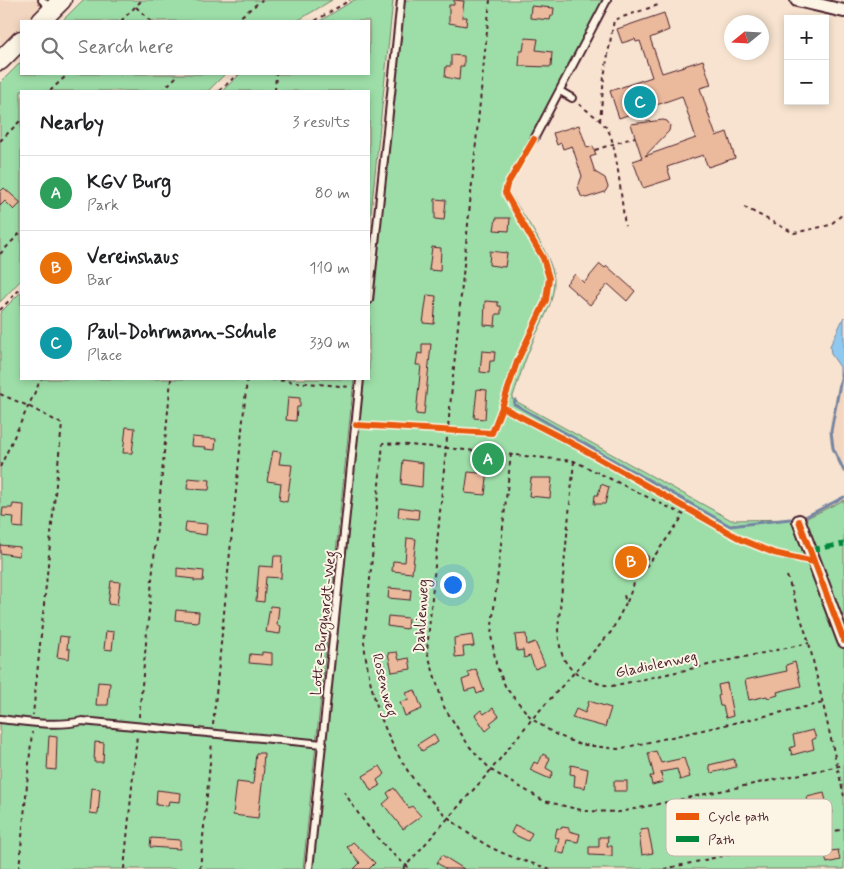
<!DOCTYPE html>
<html lang="en">
<head>
<meta charset="utf-8">
<style>
	body { margin:0; font-family:Mynerve,sans-serif; background:#f6f6f6; color:#202124 }
	.controls { position:absolute; right:15px; top:15px; display:grid; overflow:hidden; border-radius:0px; box-shadow:0 2px 8px #0003 }
	.controls button { width:45px; height:45px; display:grid; place-items:center; padding:0; border:0; border-bottom:1px solid #e0e0e0; background:#fff; color:#202124; font:25px sans-serif }
	.compass { position:absolute; left:724px; top:15px; width:45px; height:45px; border-radius:50%; background:#fff; box-shadow:0 2px 8px #0003; rotate:252deg }
	.you { position:absolute; left:452px; top:584px; width:18px; height:18px; margin:-12px; border:4px solid #fff; border-radius:50%; background:#1a73e8; box-shadow:0 0 0 8px #1a73e833 }
	.badge { display:grid; place-items:center; width:32px; height:32px; border-radius:50%; background:#1f6fb2; color:#fff; font-size:16px; font-weight:700 }
	.pin { position:absolute; translate:-50% -50%; border:2px solid #fff; box-shadow:0 1px 5px #0006 }
	.list { margin:0; padding:0; list-style:none }
	h2 { display:flex; justify-content:space-between; align-items:center; height:65px; margin:0; padding:0 20px; font-size:21px }
	h2 small { font-size:16px; font-weight:400; color:#757577 }
	.list li { display:grid; grid-template-columns:32px 1fr auto; gap:15px; align-items:center; box-sizing:border-box; height:75px; padding:0 20px; border-top:1px solid #e0e0e0 }
	.list b { display:block; font-size:19px; white-space:nowrap }
	.list p { margin:0; font-size:16px; white-space:nowrap; color:#757577 }
	.list em { font-size:16px; font-style:normal; color:#757577 }
	.icon { flex:none; width:28px; height:28px; fill:none; stroke:currentColor; stroke-width:2; stroke-linecap:round; stroke-linejoin:round }
	.map { position:relative; flex:none; width:844px; height:869px; overflow:hidden }
	.search { position:absolute; background:#fff; box-shadow:0 2px 8px #0003; left:20px; top:20px; width:350px; height:55px; display:flex; align-items:center; gap:12px; box-sizing:border-box; padding:0 18px; border-radius:0px; color:#757577; font-size:19px }
	.panel { position:absolute; background:#fff; box-shadow:0 2px 8px #0003; left:20px; top:90px; width:350px; height:290px; border-radius:0px }
	.map>svg:first-child { display:block }
	.built { fill:#f3d6c0 }
	.green { fill:#9ddea8; stroke:#747e6a }
	.water { fill:#90c9ef; stroke:#7485a1 }
	.lines { fill:none; stroke-linecap:round; stroke-linejoin:round }
	.stream { stroke:#7485a1; stroke-width:3 }
	.building { fill:#ebb99c; stroke:#4a1f2b }
	.lane-casing { stroke:#4a1f2b; stroke-width:10 }
	.street-casing { stroke:#4a1f2b; stroke-width:16 }
	.secondary-casing { stroke:#4a1f2b; stroke-width:21 }
	.path { stroke:#4a1f2b; stroke-width:2; stroke-dasharray:4 4; stroke-linecap:butt }
	.lane { stroke:#fcf5e5; stroke-width:6 }
	.street { stroke:#fcf5e5; stroke-width:12 }
	.secondary { stroke:#fcf5e5; stroke-width:18 }
	.quiet { stroke:#00873e; stroke-width:5; stroke-dasharray:10 5; stroke-linecap:butt }
	.cycleway-casing { stroke:#fcf5e5; stroke-width:9 }
	.cycleway { stroke:#e8590c; stroke-width:6 }
	.labels { text-anchor:middle; stroke-width:4; stroke-linejoin:round; paint-order:stroke }
	.street-label { font-size:15px; fill:#4a1f2b; stroke:#fcf5e5 }
	.key { fill:#fcf5e5; stroke:#c7b5ad; stroke-width:1 }
	.key-label { font-size:14px; fill:#4a1f2b }
</style>
</head>
<body>
<div class="map">
<svg width="844" height="869" viewBox="0 0 844 869">
	<rect width="100%" height="100%" fill="#f7e3cf"/>
	<filter id="ink" filterUnits="userSpaceOnUse"><feTurbulence type="fractalNoise" baseFrequency=".02" numOctaves="2"/><feDisplacementMap in="SourceGraphic" scale="10" xChannelSelector="R" yChannelSelector="G"/><feConvolveMatrix kernelMatrix="1 2 1 2 8 2 1 2 1" color-interpolation-filters="sRGB"/></filter>
	<g filter="url(#ink)">
		<g class="built">
			<path d="M0,0H50L29,21H21V29L0,50Z"/>
			<path d="M840,376H844V476L832,449L829,436L830,422Z"/>
		</g>
		<g class="green">
			<path d="M83,0H332L297,21H62Z"/>
			<path d="M354,0H393L369,232V91H222L240,74H369V21H320Z"/>
			<path d="M401,0H611L508,191C522,213 552,255 554,279C555,302 542,321 533,341C525,359 519,379 512,399L731,520L805,519L844,500V869H313L363,379H369V319Z"/>
			<path d="M21,62V74H225L208,91H21V280L0,302V83Z"/>
			<path d="M21,292V379H354L303,869H0V313Z"/>
		</g>
		<path class="water" d="M844,317V376L843,377L840,376V367L831,354L830,346Z"/>
		<g class="lines">
			<g class="stream">
				<path d="M842,373L831,431L833,448L844,471"/>
				<path d="M515,400L514,404L730,526L790,519"/>
				<path d="M805,517L844,497"/>
			</g>
		</g>
		<g class="building">
			<path d="M454,0L464,1L462,17H467L466,26L449,23V5H454Z"/>
			<path d="M531,6L554,8L553,16H551L550,20L530,18Z"/>
			<path d="M664,13L669,30L650,38L662,73L703,60L711,85L700,88L709,116L716,136L727,132L735,158L708,167L703,155L667,167L671,179L643,188L633,161L642,158L631,124L663,120L667,121L670,125L669,131L645,156L696,138L682,96L619,118L610,91L652,77L640,41L636,42L635,39L622,43L617,29Z"/>
			<path d="M525,38L538,39L536,50L552,52L551,67L519,66L520,51H523Z"/>
			<path d="M451,55L464,56V66H460L459,80L445,77L446,66H451Z"/>
			<path d="M579,125L587,148L593,146L596,155L590,157L595,172L605,178L608,187L605,192L586,198L581,196L578,187L582,176L572,146L563,149L561,143L557,145L553,133Z"/>
			<path d="M4,188L21,203L14,210L5,201L0,206V192Z"/>
			<path d="M435,199L446,200L444,220L435,219Z"/>
			<path d="M496,218H510L509,231L494,230Z"/>
			<path d="M432,247L441,248L440,271L429,270Z"/>
			<path d="M490,251L507,253L505,267L489,265Z"/>
			<path d="M600,264L605,268L607,266L635,291L627,301L608,284L590,305L566,284L575,274L584,283Z"/>
			<path d="M427,295L436,296L434,324L423,323Z"/>
			<path d="M485,301L498,302V306H501V314H496L495,326L484,325Z"/>
			<path d="M422,344H431L424,415L416,414L421,365H416L418,353L422,354Z"/>
			<path d="M482,351L495,352L494,361H490L489,373L480,372Z"/>
			<path d="M477,389L487,390L485,419L474,418Z"/>
			<path d="M288,397L300,398V407H297L296,421L286,420Z"/>
			<path d="M126,427L135,428L132,453H123Z"/>
			<path d="M192,437L216,439L215,450L205,449L206,447L191,446Z"/>
			<path d="M273,451L281,452L279,464L292,465L287,502L279,500L281,483L267,481Z"/>
			<path d="M403,460L423,463L422,487L401,484Z"/>
			<path d="M480,468L488,469L485,495L465,493L468,472L479,473Z"/>
			<path d="M188,478L210,480L209,490L187,489Z"/>
			<path d="M531,478H552L550,498L529,496Z"/>
			<path d="M601,484L609,487L605,504H594L595,495H598Z"/>
			<path d="M13,504L24,505L23,528L13,527L14,517L2,516L3,508H12Z"/>
			<path d="M399,507L419,510L418,519L398,517Z"/>
			<path d="M186,522L207,524L206,535L185,532Z"/>
			<path d="M407,538L416,539L412,573L392,571L393,561L405,562Z"/>
			<path d="M0,545L20,547L19,556L0,553Z"/>
			<path d="M635,545L649,557L631,576L618,565Z"/>
			<path d="M274,556H282L281,578L266,577L264,602L256,601L259,566L273,567Z"/>
			<path d="M177,568L204,571L203,581H194V579L177,577Z"/>
			<path d="M111,581L120,582L117,605L108,604Z"/>
			<path d="M389,588L411,590L410,600L388,598Z"/>
			<path d="M270,606L279,607L277,625L281,626L280,634L266,632Z"/>
			<path d="M176,610L199,612L198,622L175,620Z"/>
			<path d="M388,616L408,618L407,629L387,626Z"/>
			<path d="M106,631L114,632L112,650L104,649Z"/>
			<path d="M526,634L527,645L535,642L545,665L535,669L530,656L524,658L523,650L517,651L515,635Z"/>
			<path d="M472,635L474,646L463,647L464,656L455,657L454,638Z"/>
			<path d="M60,636L68,637L67,649H70L69,659L57,657Z"/>
			<path d="M262,652L272,653V665L249,663L250,654L262,655Z"/>
			<path d="M397,652L399,660L409,658L411,669L392,672L388,653Z"/>
			<path d="M795,662L801,686L777,692L778,695L768,698L767,696L749,700L745,680L787,671L786,665Z"/>
			<path d="M476,669L484,691L477,694L475,688L465,691L462,680L470,677L468,672Z"/>
			<path d="M98,682L110,683L108,705H96Z"/>
			<path d="M727,683L733,716L726,718L723,706H720L718,696L720,695L718,685Z"/>
			<path d="M415,690L422,709L405,716L400,702L409,700L406,693Z"/>
			<path d="M589,701L611,708L605,727L572,718L576,709L585,713Z"/>
			<path d="M493,708L499,716L490,723L492,726L486,731L475,715L481,710L484,714Z"/>
			<path d="M813,730L816,738L812,740L814,749L792,755L790,748L795,746L793,735Z"/>
			<path d="M434,734L438,742L422,751L418,744Z"/>
			<path d="M49,736L57,737L56,770L47,769Z"/>
			<path d="M95,742L104,743L103,762H94Z"/>
			<path d="M656,751L661,763L684,758L690,777L680,780L677,769L661,772L663,782L652,785L650,776H654L648,753Z"/>
			<path d="M256,753H264L263,767L264,768L258,818L233,815L237,782L253,784Z"/>
			<path d="M543,754L550,758L546,768L553,772L550,779L530,770L534,762L538,764Z"/>
			<path d="M734,759L736,767L711,773L709,765Z"/>
			<path d="M571,765L588,769L585,788L574,786L575,775L570,774Z"/>
			<path d="M380,766L385,774L377,780L380,786L371,791L363,776Z"/>
			<rect x="614" y="781" width="13" height="10"/>
			<path d="M92,788L100,789L98,814L90,813Z"/>
			<path d="M394,788L409,808L412,806L421,816L403,829L383,804L390,798L387,793Z"/>
			<path d="M157,790L181,793L180,802L169,801L168,806L156,805Z"/>
			<path d="M824,793L827,805L831,804L833,813L811,818L807,797Z"/>
			<path d="M515,825L532,833L528,841L511,833Z"/>
			<path d="M562,827L569,828V831L580,834L578,842L567,840L564,854L556,852L559,838L555,837L557,828L561,829Z"/>
			<path d="M648,829L653,853L642,855L639,834L641,833L640,830Z"/>
			<path d="M599,837H608L607,846H612V856L589,855V847H599Z"/>
			<path d="M151,838L180,840V849L150,847Z"/>
			<path d="M353,842L375,863L369,869H354L360,863L347,847Z"/>
			<path d="M838,850L840,860L827,863L824,852Z"/>
			<path d="M442,855L448,859L464,869H446L437,863Z"/>
		</g>
		<g class="lines">
			<g class="lane-casing">
				<g id="lane">
					<path d="M42,0L51,9"/>
					<path d="M560,91L572,98"/>
					<path d="M534,139L607,0"/>
					<path d="M369,300L401,0"/>
					<path d="M0,719C27,722 56,727 82,721L323,744"/>
					<path d="M309,869L360,379"/>
				</g>
			</g>
			<g class="street-casing">
				<g id="street">
					<path d="M797,0L844,11"/>
					<path d="M799,521L844,641"/>
				</g>
			</g>
			<g class="secondary-casing">
				<g id="secondary">
					<path d="M41,21L62,0"/>
					<path d="M0,61L21,40"/>
				</g>
			</g>
			<g class="path">
				<path d="M490,0L446,448L383,443L364,642C372,723 409,797 480,841C501,855 527,862 551,869"/>
				<path d="M136,7L151,21"/>
				<path d="M121,21L142,0"/>
				<path d="M235,21L262,0"/>
				<path d="M315,21L350,0"/>
				<path d="M50,91L68,74"/>
				<path d="M162,91L179,74"/>
				<path d="M219,91L238,74"/>
				<path d="M275,91L276,74"/>
				<path d="M579,104C588,112 601,119 608,130C617,145 622,206 625,226"/>
				<path d="M600,121L604,77L614,20L661,4"/>
				<path d="M0,141L21,120"/>
				<path d="M595,150L635,137"/>
				<path d="M744,207L794,233L830,225L844,213"/>
				<path d="M0,254L21,232"/>
				<path d="M0,310L21,288"/>
				<path d="M264,379L351,387"/>
				<path d="M0,394L28,406L62,424L33,715"/>
				<path d="M511,454L491,635L496,664L506,688L532,719L555,734L578,744L618,749L823,703"/>
				<path d="M574,461L558,630C560,654 563,668 586,678C595,683 602,685 612,686L809,643"/>
				<path d="M0,467L41,379"/>
				<path d="M684,515L574,461L446,448L427,651L444,707L469,746L491,770L544,801L585,811L620,812L844,765"/>
				<path d="M787,576L809,643L844,796"/>
				<path d="M627,602L636,578L653,558L681,519"/>
				<path d="M139,717L171,379"/>
				<path d="M213,725L247,379"/>
				<path d="M344,791C359,818 386,851 411,869"/>
				<path d="M19,869L32,732"/>
				<path d="M124,869L137,735"/>
				<path d="M200,869L212,742"/>
				<path d="M403,869L491,770L532,719L611,632L626,603L624,595"/>
				<path d="M664,869L844,829"/>
			</g>
			<use href="#lane" class="lane"/>
			<use href="#street" class="street"/>
			<use href="#secondary" class="secondary"/>
			<path class="quiet" d="M810,550L844,544"/>
			<g class="cycleway-casing">
				<g id="cycleway">
					<path d="M534,139L507,185L505,193L543,258L549,278L546,300L517,362L502,407L579,447L742,540L774,553L814,562"/>
					<path d="M356,425L492,433L502,407"/>
					<path d="M799,521L844,641"/>
				</g>
			</g>
			<use href="#cycleway" class="cycleway"/>
		</g>
	</g>
	<g class="labels">
		<g class="street-label">
			<text transform="translate(421 616) rotate(-87)" y="5">Dahlienweg</text>
			<text transform="translate(323 623) rotate(-84)" y="5">Lotte-Burghardt-Weg</text>
			<text transform="translate(656 664) rotate(-12)" y="5">Gladiolenweg</text>
			<text transform="translate(385 685) rotate(76)" y="5">Rosenweg</text>
		</g>
	</g>
	<rect x="666" y="799" width="166" height="57" rx="8" class="key"/>
	<rect x="676" y="813" width="23" height="7" fill="#e8590c"/>
	<rect x="676" y="836" width="23" height="6" fill="#00873e"/>
	<g class="key-label">
		<text x="708" y="821">Cycle path</text>
		<text x="708" y="844">Path</text>
	</g>
</svg>
<div class="controls">
<button>+</button>
<button>−</button>
</div>
<svg class="compass" viewBox="-18 -18 36 36"><path d="M0-13l5 13h-10z" fill="#e53935"/><path d="M0 13l5-13h-10z" fill="#757577"/></svg>
<div class="you"></div>
<div class="pin badge" style="left:488px;top:459px;background:#2e9e5b">A</div>
<div class="pin badge" style="left:631px;top:562px;background:#e8710a">B</div>
<div class="pin badge" style="left:640px;top:102px;background:#0f9aa8">C</div>
<div class="search"><svg class="icon" aria-label="search" viewBox="0 0 24 24"><circle cx="10" cy="10" r="6"/><path d="M15 15l6 6"/></svg>Search here</div>
<section class="panel">
<h2>Nearby<small>3 results</small></h2>
<ul class="list">
<li><span class="badge" style="background:#2e9e5b">A</span><div><b>KGV Burg</b><p>Park</p></div><em>80 m</em></li>
<li><span class="badge" style="background:#e8710a">B</span><div><b>Vereinshaus</b><p>Bar</p></div><em>110 m</em></li>
<li><span class="badge" style="background:#0f9aa8">C</span><div><b>Paul-Dohrmann-Schule</b><p>Place</p></div><em>330 m</em></li>
</ul>
</section>
</div>
</body>
</html>
